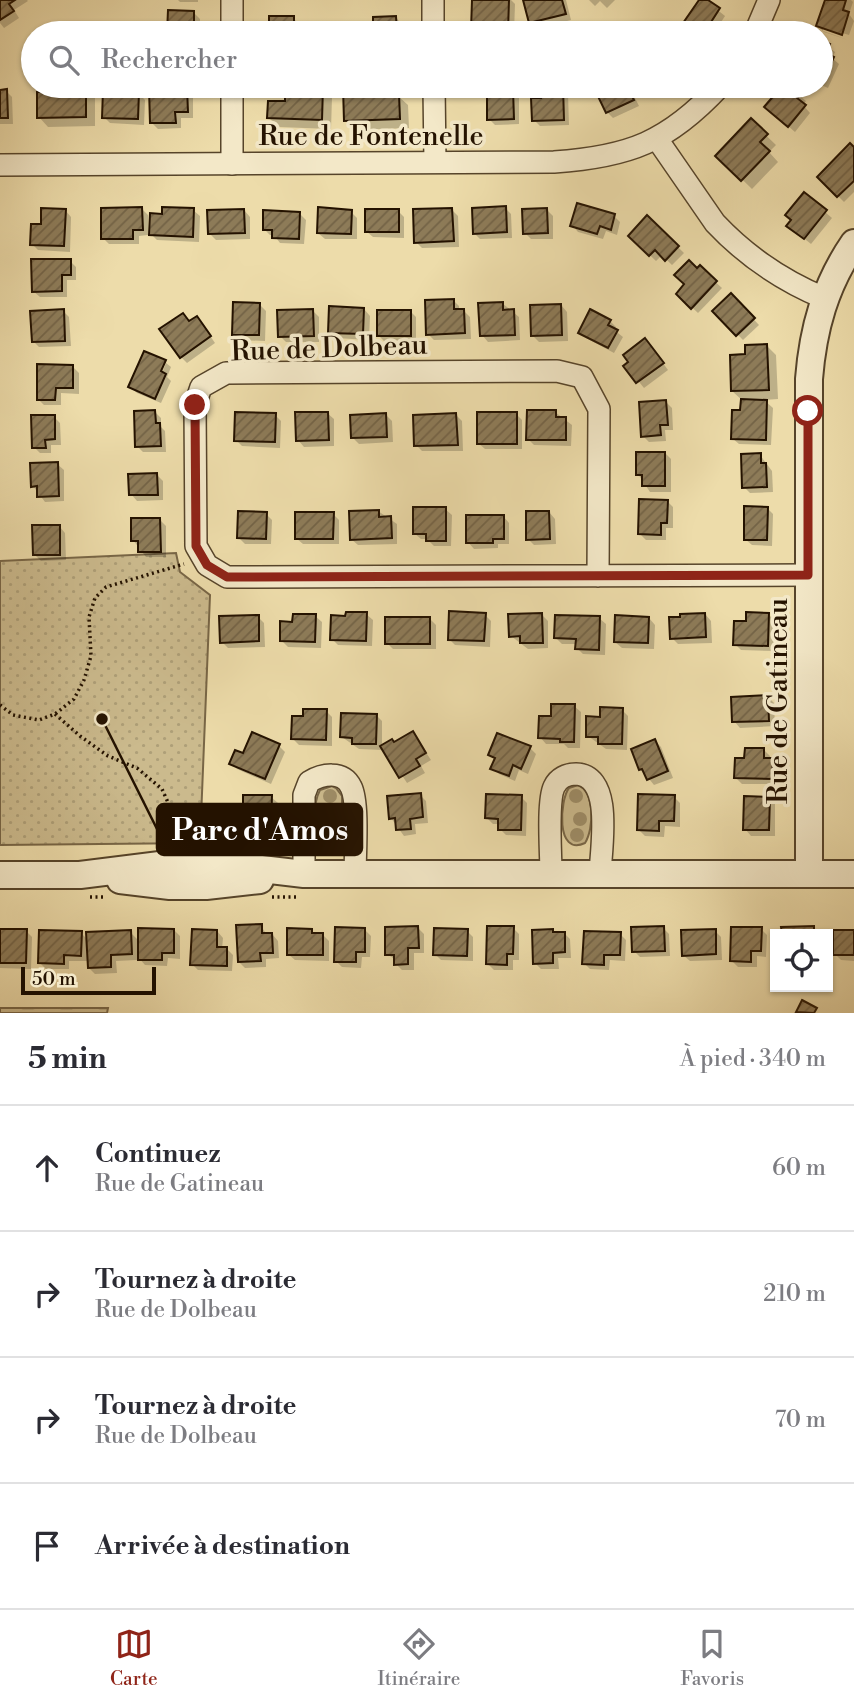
<!DOCTYPE html>
<html lang="fr">
<head>
<meta charset="utf-8">
<style>
	body { margin:0; font-family:"Libre Bodoni",serif; background:#f2f2f3; color:#2b2b33 }
	.controls { position:absolute; right:21px; bottom:21px; display:grid; overflow:hidden; border-radius:0px; box-shadow:0 2px 5px #0004 }
	.controls button { width:63px; height:63px; display:grid; place-items:center; padding:0; border:0; border-bottom:2px solid #e1e1e2; background:#fff; color:#2b2b33; font:35px sans-serif }
	.scale { position:absolute; left:21px; bottom:18px; width:135px; box-sizing:border-box; padding-left:7px; border:4px solid #241200; border-top:0; font-size:19px; line-height:24px; white-space:nowrap; color:#241200; -webkit-text-stroke:5px #f3e8c8; paint-order:stroke }
	.stop { position:absolute; width:21px; height:21px; margin:-16px; border:5px solid #8f2418; border-radius:50%; background:#fff }
	.stop.end { background:#8f2418; border-color:#fff; box-shadow:0 2px 7px #0008 }
	.list { margin:0; padding:0; list-style:none }
	h2 { display:flex; justify-content:space-between; align-items:center; height:91px; margin:0; padding:0 28px; font-size:30px }
	h2 small { font-size:23px; font-weight:400; color:#7c7c81 }
	.list li { display:grid; grid-template-columns:46px 1fr auto; gap:21px; align-items:center; box-sizing:border-box; height:126px; padding:0 28px; border-top:2px solid #e1e1e2 }
	.list b { display:block; font-size:26px; white-space:nowrap }
	.list p { margin:0; font-size:23px; white-space:nowrap; color:#7c7c81 }
	.list em { font-size:23px; font-style:normal; color:#7c7c81 }
	.icon { flex:none; width:38px; height:38px; fill:none; stroke:currentColor; stroke-width:2; stroke-linecap:round; stroke-linejoin:round }
	.map { position:relative; flex:none; width:854px; height:1013px; overflow:hidden }
	.search { position:absolute; background:#fff; box-shadow:0 2px 5px #0004; left:21px; right:21px; top:21px; height:77px; display:flex; align-items:center; gap:18px; box-sizing:border-box; padding:0 24px; border-radius:38px; color:#7c7c81; font-size:26px }
	.sheet { height:595px; background:#fff }
	nav { display:flex; justify-content:space-around; align-items:center; box-sizing:border-box; height:98px; border-top:2px solid #e1e1e2; background:#fff; font-size:19px; color:#7c7c81 }
	nav a { display:grid; justify-items:center; gap:4px }
	nav .on { color:#8f2418 }
	.map>svg:first-child { display:block }
	.grass { fill:#cbba8d; stroke:#786646; stroke-width:2 }
	.forest { fill:url(#forest-firs); stroke:#786646; stroke-width:2 }
	.park { fill:url(#park-dots); stroke:#786646; stroke-width:2 }
	.shadow { fill:#0003 }
	.building { fill:url(#building-hatch); stroke:#241200; stroke-width:2 }
	.lines { fill:none; stroke-linecap:round; stroke-linejoin:round }
	.minor-casing { stroke:#56442a; stroke-width:24 }
	.tertiary-casing { stroke:#56442a; stroke-width:30 }
	.path { stroke:#241200; stroke-width:3.5; stroke-dasharray:2 3.5; stroke-linecap:butt }
	.minor { stroke:#f3e8c8; stroke-width:21 }
	.tertiary { stroke:#f3e8c8; stroke-width:26 }
	.tree { fill:#9e8d67 }
	.route { stroke:#8f2418; stroke-width:9 }
	.labels { text-anchor:middle; stroke-width:7; stroke-linejoin:round; paint-order:stroke }
	.street-label { font-size:28px; fill:#241200; stroke:#f3e8c8 }
	.leader { fill:none; stroke:#241200; stroke-width:2.5 }
	.callout-dot { fill:#241200; stroke:#f3e8c8; stroke-width:2.5 }
	.callout { fill:#241200; stroke:#241200; stroke-width:2.5 }
	.callout-label { font-size:30px; text-anchor:middle; font-weight:bold; fill:#fff }
</style>
</head>
<body>
<div class="map">
<svg width="854" height="1013" viewBox="0 0 854 1013">
	<defs>
		<pattern id="forest-firs" width="22" height="20" patternUnits="userSpaceOnUse" patternTransform="scale(1.75)"><rect width="22" height="20" fill="#cbba8d"/><path d="M5 1l3.5 6h-7zM16 11l3.5 6h-7z" fill="#ae9f78"/></pattern>
		<pattern id="park-dots" width="8" height="8" patternUnits="userSpaceOnUse" patternTransform="scale(1.75)"><rect width="8" height="8" fill="#cbba8d"/><path d="M2 2h.1M6 6h.1" fill="none" stroke="#ae9f78" stroke-width="1.8" stroke-linecap="round"/></pattern>
		<pattern id="building-hatch" width="6" height="6" patternUnits="userSpaceOnUse" patternTransform="scale(1.75)"><rect width="6" height="6" fill="#8d7b58"/><path d="M-1 1l2-2M0 6l6-6M5 7l2-2" fill="none" stroke="#736346"/></pattern>
	</defs>
	<rect width="100%" height="100%" fill="#eddcaa"/>
	<filter id="stains"><feTurbulence type="fractalNoise" baseFrequency=".00286" numOctaves="4"/><feColorMatrix values="0 0 0 0 .2 0 0 0 0 .09 0 0 0 0 .02 0 0 0 .5 -.17"/></filter>
	<radialGradient id="worn" r=".72"><stop offset=".6" stop-color="#630" stop-opacity="0"/><stop offset="1" stop-color="#630" stop-opacity=".3"/></radialGradient>
	<g class="grass">
		<path d="M578,785C595,792 594,829 585,843C555,857 560,799 569,788Z"/>
		<path d="M332,786L336,788L342,796V834L337,843L329,847L321,845C312,833 313,803 320,790Z"/>
	</g>
	<path class="forest" d="M0,1008H108L107,1013H0Z"/>
	<path class="park" d="M176,553L180,572L210,595L200,843L0,845V561Z"/>
	<g class="shadow">
		<path d="M0,0H27L28,1L14,10L19,18L4,28L0,23Z"/>
		<path d="M178,0H198V2H180Z"/>
		<path d="M474,0H511L515,4L514,33H477L473,30Z"/>
		<path d="M528,0H566L571,20L536,29L530,23Z"/>
		<path d="M589,0H615L607,8L600,1L595,6Z"/>
		<path d="M701,0H705L725,16L714,33H691L683,26Z"/>
		<path d="M826,0H851L853,2L849,14L854,21L849,35L823,27V31L848,40L824,32L818,26Z"/>
		<path d="M169,12L194,13L200,19V33H169Z"/>
		<path d="M271,17L293,18L299,24V30L302,33H270Z"/>
		<path d="M396,18L402,24V33H375V19Z"/>
		<path d="M821,42L835,52L832,58L839,64L828,88L821,85Z"/>
		<path d="M58,86H87L95,93V126L48,127L39,117L58,93Z"/>
		<path d="M599,86H629L639,106L613,118L607,112L596,87Z"/>
		<path d="M651,86H676L663,98Z"/>
		<path d="M784,86H788L806,101L803,105L810,113L795,132L766,107Z"/>
		<path d="M378,87L387,96H398L408,105L409,128L356,130L346,120Z"/>
		<path d="M322,88L332,98L331,129L278,127L269,118L287,103Z"/>
		<path d="M562,88L568,94L569,125L540,126L534,120L543,100Z"/>
		<path d="M187,89L193,96V118H181V128L158,129L152,123Z"/>
		<path d="M0,91H6L12,97L13,124H0Z"/>
		<path d="M513,91L519,97V124L495,125L489,119Z"/>
		<path d="M138,93L145,100L144,125L110,123L104,117Z"/>
		<path d="M751,121L776,145L769,152L778,162L752,189L718,156Z"/>
		<path d="M854,150V192L844,202L819,177Z"/>
		<path d="M804,194L832,218L811,244L795,231Z"/>
		<path d="M505,208L511,214L512,238L480,239L474,233Z"/>
		<path d="M142,209L148,215V231H151L163,216L193,210L200,216L199,242L157,240L148,231V235L139,236V244H109L103,238Z"/>
		<path d="M546,209L553,216V239H531L525,233Z"/>
		<path d="M65,210L71,217L70,252L38,250L32,244L42,226Z"/>
		<path d="M244,210L250,217V239L216,240L210,234Z"/>
		<path d="M452,210L458,216L459,247L422,248L416,242Z"/>
		<path d="M398,211L404,217V238L373,237L366,231Z"/>
		<path d="M351,212L357,218V239H325L318,233Z"/>
		<path d="M299,213L306,220L304,244L280,243L274,235H270L264,229Z"/>
		<path d="M614,216L620,222L617,235L606,231L603,239L578,232L572,225Z"/>
		<path d="M648,218L684,253L672,265L662,255L656,261L630,236Z"/>
		<path d="M70,261L76,267V280H67V297H40L33,291Z"/>
		<path d="M700,268L722,288L698,313L678,294Z"/>
		<path d="M731,295L759,325L743,340L715,311Z"/>
		<path d="M453,300L459,306V311H464L470,317L471,339L434,340L428,334Z"/>
		<path d="M502,303L519,317L520,340L488,342L482,335Z"/>
		<path d="M260,305L266,311L265,341L239,340L233,334Z"/>
		<path d="M561,305L567,312L568,341L539,342L533,336Z"/>
		<path d="M364,309L370,316L369,340L336,338L329,332Z"/>
		<path d="M63,311L69,317L71,346L39,347L33,341Z"/>
		<path d="M313,311L319,317V342H286L280,336Z"/>
		<path d="M410,311L416,317V341L385,342L379,336Z"/>
		<path d="M610,321L616,327L614,330L623,337L614,353L586,338L580,332Z"/>
		<path d="M202,324L215,343L187,363L181,357Z"/>
		<path d="M767,346L776,355L778,399L764,400L773,408L771,445L739,444L732,438L742,411L743,401L732,391L747,356Z"/>
		<path d="M651,347L668,370L644,388L626,366Z"/>
		<path d="M163,362L159,380L166,363L171,367L167,377L171,381L161,403L137,393L131,387Z"/>
		<path d="M72,366L79,373V394L61,393V405H44L38,399Z"/>
		<path d="M666,402L672,408L673,430H665L666,441L649,442L643,436Z"/>
		<path d="M155,412L161,418V427L165,431L166,452H143L137,446Z"/>
		<path d="M555,412L572,425L571,446L534,445L528,439Z"/>
		<path d="M327,413L334,419V446L304,447L298,440Z"/>
		<path d="M516,414L522,420V449H485L478,443Z"/>
		<path d="M275,415L281,421L280,448L242,446L236,440Z"/>
		<path d="M386,415L392,421L393,442L359,444L353,438Z"/>
		<path d="M456,415L462,421L463,451H422L416,445Z"/>
		<path d="M54,417L60,423L61,445H51V453H40L34,447Z"/>
		<path d="M665,453L671,459V492H650L638,474Z"/>
		<path d="M760,455L772,471L773,492L750,493L744,487Z"/>
		<path d="M57,464L64,470V501L45,502L33,486Z"/>
		<path d="M157,475L163,481V500L137,501L131,494Z"/>
		<path d="M667,501L673,507V528H666V540H646L640,534Z"/>
		<path d="M767,508L773,514L772,546L752,545L745,539Z"/>
		<path d="M445,509L452,515L451,546H434L427,539H421L414,533Z"/>
		<path d="M378,511L397,524V544L358,545L351,539Z"/>
		<path d="M549,512L555,519L556,544L534,545L528,539Z"/>
		<path d="M266,514L272,520L271,544H245L239,538Z"/>
		<path d="M333,514L339,520V544H303L296,538Z"/>
		<path d="M503,516L509,523V544H498V548L474,549L468,542Z"/>
		<path d="M160,520L166,526V557H146L133,540Z"/>
		<path d="M59,526L65,533L66,560L41,561L34,554Z"/>
		<path d="M366,614L373,620L372,646L338,645L332,639L347,617Z"/>
		<path d="M705,614L711,621L712,643L678,644L672,638Z"/>
		<path d="M485,615L491,621L490,647L455,645L449,639Z"/>
		<path d="M542,615L548,621V648L528,649L511,636Z"/>
		<path d="M769,615L775,621L774,651L741,650L735,644L747,623Z"/>
		<path d="M315,616L322,622L321,648L288,647L282,641L294,624Z"/>
		<path d="M258,617L264,623L265,647L228,648L222,642Z"/>
		<path d="M599,618L606,624L605,655L583,654L577,648V644H562L556,638Z"/>
		<path d="M649,618L655,625L654,649L622,648L615,642Z"/>
		<path d="M430,619L436,625V649H393L387,643Z"/>
		<path d="M768,697L774,703L775,726L740,728L734,721Z"/>
		<path d="M574,706L581,712L580,748H568L564,744H546L540,737L553,718Z"/>
		<path d="M622,710L628,716L627,750L606,749L588,736Z"/>
		<path d="M326,711L332,717V746L299,745L293,739L304,718Z"/>
		<path d="M376,715L382,721V750L359,749L342,737Z"/>
		<path d="M413,733L431,760L421,766L425,773L407,783L383,746L395,744Z"/>
		<path d="M655,741L661,747L673,778L654,785L641,769L633,750Z"/>
		<path d="M279,746L285,752L271,784L237,769L231,763L244,755Z"/>
		<path d="M530,748L536,754L528,774L519,770L515,781L499,774L493,768L496,760L490,754Z"/>
		<path d="M764,750L770,756V760L778,766L777,784H742L736,778L746,760Z"/>
		<path d="M420,795L426,801L428,823L415,824L416,834L404,836L391,818Z"/>
		<path d="M271,797L278,803L277,834H258L245,818Z"/>
		<path d="M521,797L527,803L526,836L506,835L500,829V824H493L487,818Z"/>
		<path d="M674,797L680,803V827L665,826L664,837L645,836L639,830Z"/>
		<path d="M769,798L775,804V836H751L745,829Z"/>
		<path d="M261,926L267,935L272,934L278,941L279,958L266,959V967L245,968L239,962Z"/>
		<path d="M418,928L424,934V953H414V970H402L396,964V960L387,954Z"/>
		<path d="M513,928L519,934V960H513V970H494L488,964Z"/>
		<path d="M663,928L669,934L670,956L640,957L634,951Z"/>
		<path d="M761,929L767,935L766,957L757,956V967H738L731,960Z"/>
		<path d="M0,930L26,931L32,937L31,969L0,968Z"/>
		<path d="M174,930L180,936V959L168,958L167,966L145,965L137,956V960L116,961L117,973L95,974L89,968V961H69V969H46L40,963L81,933L88,940L130,932L140,942Z"/>
		<path d="M365,930L371,936L370,957H362L361,968L342,967L336,961Z"/>
		<path d="M553,930L556,934L564,933L570,939L571,958H558L559,969H541L535,963Z"/>
		<path d="M217,931L223,938L222,949H227L233,955L232,971L198,970L192,964Z"/>
		<path d="M311,931L315,935H323L329,941V961L295,960L288,954Z"/>
		<path d="M467,931L473,937V961L441,960L435,954Z"/>
		<path d="M715,931L721,937L722,960L690,961L683,955Z"/>
		<path d="M854,932V961L841,960L835,954Z"/>
		<path d="M620,934L626,940L625,961L610,960L609,970L590,969L584,963Z"/>
	</g>
	<g class="building">
		<path d="M0,0H15L9,4L14,11L0,20Z"/>
		<path d="M472,0H509L508,32L471,30Z"/>
		<path d="M523,0H562L566,14L529,23Z"/>
		<path d="M699,0H708L720,8L704,33H692L681,26Z"/>
		<path d="M825,0H846L843,10L849,12L842,35L816,26Z"/>
		<path d="M168,10L194,11V33H167Z"/>
		<path d="M269,16H294V27H298V33H269Z"/>
		<path d="M396,16L397,33H373V17Z"/>
		<path d="M821,40L830,44L826,53L834,57L822,83Z"/>
		<path d="M56,86H86V117L37,118V92H56Z"/>
		<path d="M285,86L323,87L322,120L267,118L268,101H285Z"/>
		<path d="M379,86V95L399,94L400,119L344,121L343,87Z"/>
		<path d="M563,86L564,120L532,121L531,98H541V87Z"/>
		<path d="M593,86H627L634,100L606,113Z"/>
		<path d="M782,86H790L801,94L797,98L806,105L788,127L764,107Z"/>
		<path d="M149,88H187L188,112H175L176,123H150Z"/>
		<path d="M7,89L8,118H0V90Z"/>
		<path d="M513,89L514,119L487,120V90Z"/>
		<path d="M103,90L139,92L138,119L102,118Z"/>
		<path d="M751,118L768,134L760,142L770,151L741,181L715,156Z"/>
		<path d="M850,143L854,147V181L837,197L817,177Z"/>
		<path d="M804,192L827,210L804,239L786,226L791,220L785,215Z"/>
		<path d="M577,203L615,214L611,230L600,226L597,234L570,226Z"/>
		<path d="M506,206L507,232L473,234L472,208Z"/>
		<path d="M142,207L143,230H133V239H101V208Z"/>
		<path d="M162,207L194,208L193,237L149,235L150,213L162,214Z"/>
		<path d="M318,207L352,210L351,234L317,233Z"/>
		<path d="M41,208L66,209L64,246L30,245L31,224H41Z"/>
		<path d="M452,208L454,241L414,243L413,209Z"/>
		<path d="M547,208L548,233L523,234L522,209Z"/>
		<path d="M244,209L245,233L208,234L207,210Z"/>
		<rect x="365" y="209" width="34" height="23"/>
		<path d="M263,210L300,212L299,239L272,238V230H263Z"/>
		<path d="M647,215L679,246L665,261L655,250L649,256L628,236Z"/>
		<path d="M31,259H71V275H62V291L32,292Z"/>
		<path d="M689,260L697,268L700,265L717,281L691,309L676,294L684,284L674,275Z"/>
		<path d="M731,293L755,318L736,336L712,311Z"/>
		<path d="M454,299V309H464L465,333L426,335L425,300Z"/>
		<path d="M233,302L260,303L259,335H232Z"/>
		<path d="M503,302V310L514,309L515,335L480,336L478,303Z"/>
		<path d="M561,304L562,335L531,336L530,305Z"/>
		<path d="M329,306L364,308L363,334L328,333Z"/>
		<path d="M64,309L65,341L32,342L30,311Z"/>
		<path d="M313,309L314,336L278,337L277,310Z"/>
		<path d="M590,309L611,320L608,325L618,330L608,348L578,333Z"/>
		<rect x="377" y="310" width="34" height="26"/>
		<path d="M183,313L189,321L197,316L211,336L180,358L159,329Z"/>
		<path d="M645,338L664,363L636,383L623,366L628,362L623,355Z"/>
		<path d="M767,344L769,390L731,391L730,355L745,354V345Z"/>
		<path d="M144,351L166,360L161,371L166,374L155,399L128,387Z"/>
		<path d="M37,364L73,365V388H56L55,400H37Z"/>
		<path d="M741,399L767,400L766,440L731,439L732,410H740Z"/>
		<path d="M666,400L668,425H660L661,435L641,437L639,402Z"/>
		<path d="M155,410L156,423H160L161,446L135,447L134,411Z"/>
		<path d="M527,410H556V417H566V440H526Z"/>
		<path d="M235,412L276,413L275,442L234,441Z"/>
		<path d="M295,412H328L329,440L296,441Z"/>
		<rect x="477" y="412" width="40" height="32"/>
		<path d="M386,413L387,437L351,438L350,415Z"/>
		<path d="M456,413L458,445L414,446L413,415Z"/>
		<path d="M31,415H55V439L45,440L46,448H32Z"/>
		<path d="M636,452H665V486H642V475H636Z"/>
		<path d="M761,453V463H766L767,487L742,488L741,454Z"/>
		<path d="M58,462L59,496L37,497V486L31,487L30,463Z"/>
		<path d="M157,473L158,495H129L128,474Z"/>
		<path d="M639,499L668,500L667,523H661V535L638,534Z"/>
		<path d="M744,506L768,507L767,540H744Z"/>
		<path d="M413,507H446V541H426V534H413Z"/>
		<path d="M379,510V517L391,516L392,538L350,540L349,511Z"/>
		<path d="M238,511L267,512L266,539L237,538Z"/>
		<path d="M526,511H549L550,539L526,540Z"/>
		<path d="M295,512H334L333,539H295Z"/>
		<path d="M466,515H504V539H493V543H466Z"/>
		<path d="M131,518H160L161,552H138V541H131Z"/>
		<path d="M32,525H60V555H33Z"/>
		<path d="M449,611L486,613L484,641L448,640Z"/>
		<path d="M346,612H367L366,641L330,640L331,615L345,616Z"/>
		<path d="M746,612L769,613L768,646L733,645L734,621H746Z"/>
		<path d="M542,613L543,643H520V636L509,637L508,614Z"/>
		<path d="M705,613L706,637L670,639L669,617H680V614Z"/>
		<path d="M293,614H316L315,642L280,641V621L292,622Z"/>
		<path d="M259,615V641L220,643L219,616Z"/>
		<path d="M555,615L600,616L599,650L575,649L576,639L554,638Z"/>
		<path d="M615,615L649,617L648,643L614,642Z"/>
		<rect x="385" y="617" width="45" height="27"/>
		<path d="M768,695L769,721L732,722L731,697Z"/>
		<path d="M551,704H575L574,742H560V739L538,738L539,716H551Z"/>
		<path d="M600,707L623,708L622,744H598V737H586V716L600,717Z"/>
		<path d="M303,709H327L326,740L291,739L292,716H303Z"/>
		<path d="M341,713L377,714L376,744H352V738L340,737Z"/>
		<path d="M413,731L426,753L416,759L420,766L399,778L380,746L392,739L394,742Z"/>
		<path d="M252,732L280,744L265,779L229,764L235,750L243,753Z"/>
		<path d="M497,733L531,746L521,769L513,765L509,776L490,769L495,758L488,755Z"/>
		<path d="M655,739L668,771L647,780L642,769L639,770L631,749Z"/>
		<path d="M745,748H764V758H773L772,779L734,778L735,758H744Z"/>
		<path d="M421,793L423,817L410,819L411,829L396,830L395,818L389,819L387,796Z"/>
		<path d="M486,794L522,795L521,830H498V819L485,818Z"/>
		<path d="M638,794L675,795L674,821H659V831L637,830Z"/>
		<path d="M243,795H272L271,829H250V819H243Z"/>
		<path d="M744,796L770,797L769,830H743Z"/>
		<path d="M262,924V933H272L273,953H260L261,961L238,962L236,925Z"/>
		<path d="M418,926L419,948H408V964L394,965V955H385V927Z"/>
		<path d="M487,926H514L513,954H507V965L486,964Z"/>
		<path d="M664,926L665,951L632,952L631,927Z"/>
		<path d="M814,926V934H782L781,927Z"/>
		<path d="M335,927L365,928V952H356V962H334Z"/>
		<path d="M731,927H762L761,951H751V962L730,961Z"/>
		<path d="M138,928L174,929V953H162V960H138Z"/>
		<path d="M287,928L312,929V933H323V955H287Z"/>
		<path d="M434,928L468,929L467,956L433,955Z"/>
		<path d="M0,929H27L26,963H0Z"/>
		<path d="M192,929L217,930V947H227V966L190,965Z"/>
		<path d="M553,929V932H565V952L553,953V963L533,964L532,930Z"/>
		<path d="M716,929V954L682,956L681,930Z"/>
		<path d="M39,930L82,931L81,956L64,955V964L38,963Z"/>
		<path d="M131,930L132,954L111,955V967L88,968L86,932Z"/>
		<rect x="833" y="930" width="21" height="25"/>
		<path d="M584,931L621,932L620,955H604V965L582,964Z"/>
		<path d="M802,1000L817,1008L814,1013L796,1012Z"/>
	</g>
	<g class="lines">
		<g class="minor-casing">
			<g id="minor">
				<path d="M232,0V33"/>
				<path d="M433,0V33"/>
				<path d="M755,33L769,0"/>
				<path d="M232,86V164"/>
				<path d="M434,86L435,162"/>
				<path d="M657,139L715,223C746,256 783,281 824,298"/>
				<path d="M0,165L554,162C629,157 668,142 720,86"/>
				<path d="M598,576L599,409L582,377L557,371L226,373L201,387L195,405L196,546L207,565L227,577L808,575"/>
				<path d="M304,874V795L309,782C322,774 343,770 351,787C359,802 355,856 355,875"/>
				<path d="M551,874C551,855 547,802 554,787C558,778 567,774 576,774C614,775 601,848 600,874"/>
			</g>
		</g>
		<g class="tertiary-casing">
			<g id="tertiary">
				<path d="M809,873V379C813,329 825,285 854,243"/>
				<path d="M0,875H80L168,864L209,863L304,874H854"/>
				<path d="M120,880L170,886H206L260,880"/>
			</g>
		</g>
		<g class="path">
			<path d="M0,705L13,715L39,720L55,714L74,699L84,680L91,656L89,617L95,598L106,587L184,564"/>
			<path d="M55,714L80,736L108,756L137,768L162,789L186,843"/>
			<path d="M90,897H106"/>
			<path d="M272,897H299"/>
		</g>
		<use href="#minor" class="minor"/>
		<use href="#tertiary" class="tertiary"/>
	</g>
	<g class="tree">
		<circle cx="330" cy="796" r="7"/>
		<circle cx="576" cy="796" r="7"/>
		<circle cx="580" cy="819" r="7"/>
		<circle cx="577" cy="835" r="7"/>
	</g>
	<g class="lines">
		<path class="route" d="M195,405L196,546L207,565L227,577L808,575V411"/>
	</g>
	<g class="labels">
		<g class="street-label">
			<text x="371" y="145">Rue de Fontenelle</text>
			<text transform="translate(329 347) rotate(-2)" y="10">Rue de Dolbeau</text>
			<text transform="translate(777 701) rotate(-90)" y="10">Rue de Gatineau</text>
		</g>
	</g>
	<path class="leader" d="M102 719L157 829"/>
	<circle class="callout-dot" cx="102" cy="719" r="7"/>
	<rect class="callout" x="157" y="804" width="205" height="51" rx="7"/>
	<g class="callout-label">
		<text x="260" y="840">Parc d'Amos</text>
	</g>
	<rect width="100%" height="100%" filter="url(#stains)"/>
	<rect width="100%" height="100%" fill="url(#worn)"/>
</svg>
<div class="controls">
<button><svg class="icon" aria-label="locate" viewBox="0 0 24 24"><circle cx="12" cy="12" r="6"/><path d="M12 2v4M12 18v4M2 12h4M18 12h4"/></svg></button>
</div>
<div class="scale">50 m</div>
<div class="stop" style="left:808px;top:411px"></div>
<div class="stop end" style="left:195px;top:405px"></div>
<div class="search"><svg class="icon" aria-label="search" viewBox="0 0 24 24"><circle cx="10" cy="10" r="6"/><path d="M15 15l6 6"/></svg>Rechercher</div>
</div>
<section class="sheet">
<h2>5 min<small>À pied · 340 m</small></h2>
<ul class="list">
<li><svg class="icon" aria-label="ahead" viewBox="0 0 24 24"><path d="M12 20V5M6 11l6-6 6 6"/></svg><div><b>Continuez</b><p>Rue de Gatineau</p></div><em>60 m</em></li>
<li><svg class="icon" aria-label="right" viewBox="0 0 24 24"><path d="M7 20v-9h11M14 6l5 5-5 5"/></svg><div><b>Tournez à droite</b><p>Rue de Dolbeau</p></div><em>210 m</em></li>
<li><svg class="icon" aria-label="right" viewBox="0 0 24 24"><path d="M7 20v-9h11M14 6l5 5-5 5"/></svg><div><b>Tournez à droite</b><p>Rue de Dolbeau</p></div><em>70 m</em></li>
<li><svg class="icon" aria-label="arrive" viewBox="0 0 24 24"><path d="M6 21V4h12l-3 4 3 4H6"/></svg><div><b>Arrivée à destination</b></div></li>
</ul>
</section>
<nav>
<a class="on"><svg class="icon" aria-label="map" viewBox="0 0 24 24"><path d="M3 6l6-2 6 2 6-2v14l-6 2-6-2-6 2zM9 4v14M15 6v14"/></svg>Carte</a>
<a><svg class="icon" aria-label="directions" viewBox="0 0 24 24"><path d="M12 3l9 9-9 9-9-9zM9 14v-3h6M13 9l2 2-2 2"/></svg>Itinéraire</a>
<a><svg class="icon" aria-label="saved" viewBox="0 0 24 24"><path d="M7 4h10v16l-5-4-5 4z"/></svg>Favoris</a>
</nav>
</body>
</html>
